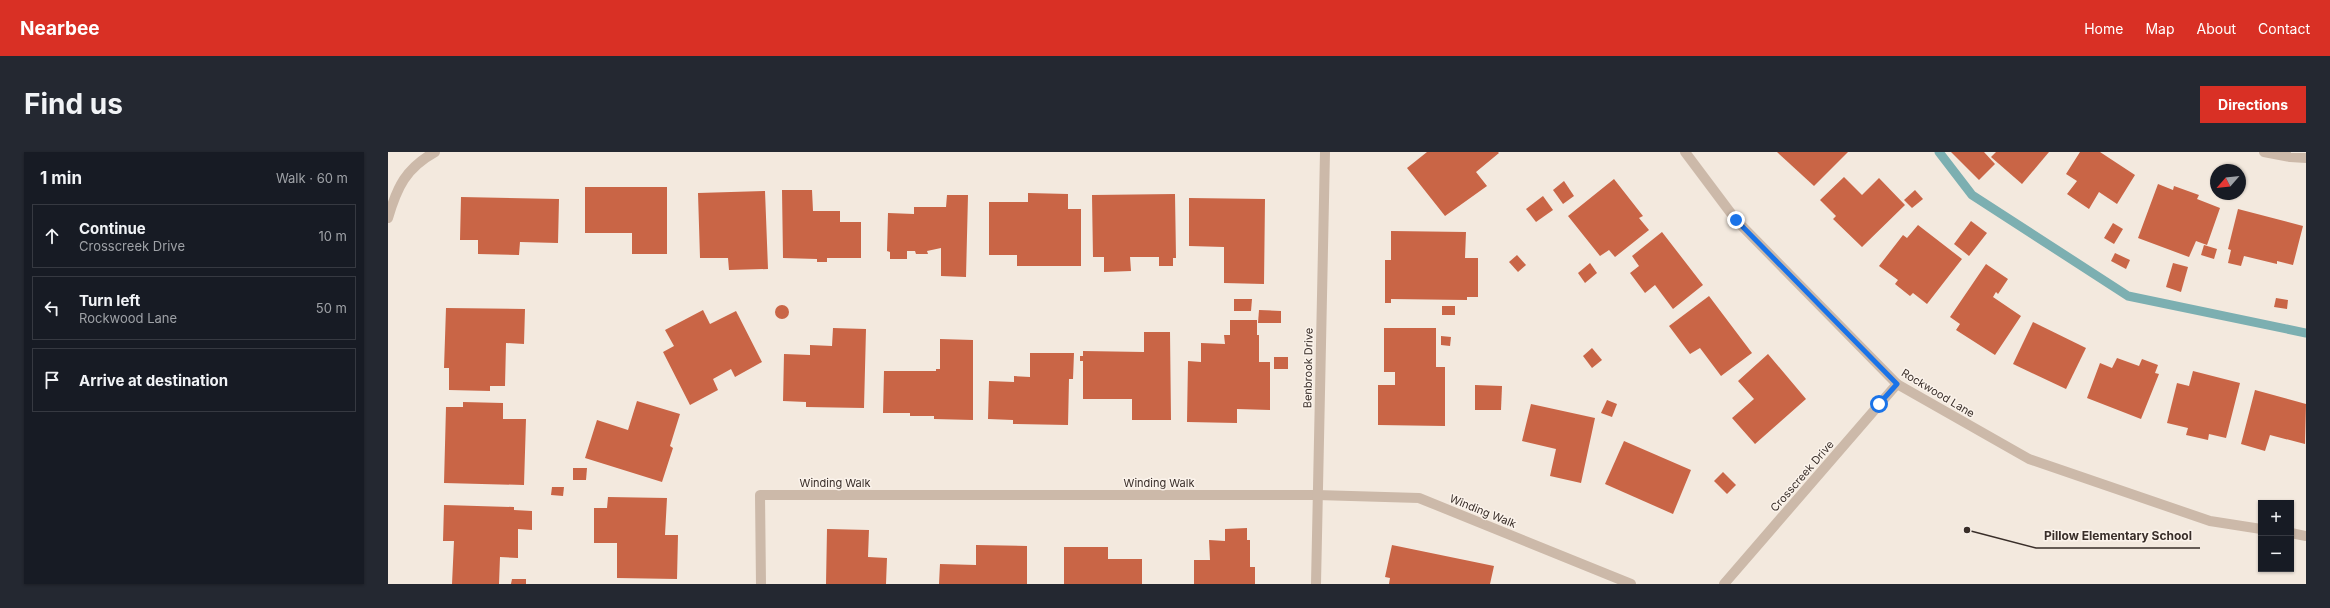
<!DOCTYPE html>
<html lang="en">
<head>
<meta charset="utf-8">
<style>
	body { margin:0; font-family:Inter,sans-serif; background:#242831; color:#f1f3f6 }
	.controls { position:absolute; right:12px; bottom:12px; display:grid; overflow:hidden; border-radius:0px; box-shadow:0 1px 3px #0004 }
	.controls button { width:36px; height:36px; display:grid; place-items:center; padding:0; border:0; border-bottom:1px solid #363941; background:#171b24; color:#f1f3f6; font:20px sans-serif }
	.compass { position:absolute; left:1822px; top:12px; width:36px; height:36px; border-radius:50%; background:#171b24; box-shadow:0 1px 3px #0004; rotate:242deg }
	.stop { position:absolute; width:12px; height:12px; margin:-9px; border:3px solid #1a73e8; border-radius:50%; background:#fff }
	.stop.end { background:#1a73e8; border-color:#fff; box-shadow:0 1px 4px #0008 }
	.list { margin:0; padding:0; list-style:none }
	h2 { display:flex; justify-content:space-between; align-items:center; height:52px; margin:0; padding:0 16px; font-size:17px }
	h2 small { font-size:13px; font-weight:400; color:#9ea1a6 }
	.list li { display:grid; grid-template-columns:26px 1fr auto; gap:12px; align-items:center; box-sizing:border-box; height:64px; margin:0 8px 8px; padding:0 8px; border:1px solid #363941; border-radius:0px }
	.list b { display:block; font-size:15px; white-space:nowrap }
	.list p { margin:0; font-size:13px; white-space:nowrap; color:#9ea1a6 }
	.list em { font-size:13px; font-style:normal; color:#9ea1a6 }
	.icon { flex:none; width:22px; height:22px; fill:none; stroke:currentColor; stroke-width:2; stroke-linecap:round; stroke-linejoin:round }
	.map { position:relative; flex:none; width:1918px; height:432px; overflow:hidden; border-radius:0px }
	header { display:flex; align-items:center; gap:24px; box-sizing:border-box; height:56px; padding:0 20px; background:#d93025; color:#fff }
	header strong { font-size:19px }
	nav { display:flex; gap:22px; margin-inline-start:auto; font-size:14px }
	.intro { display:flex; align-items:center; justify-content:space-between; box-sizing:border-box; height:96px; padding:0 24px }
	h1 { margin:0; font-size:28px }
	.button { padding:10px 18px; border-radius:0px; background:#d93025; color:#fff; font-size:14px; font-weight:700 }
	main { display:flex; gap:24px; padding:0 24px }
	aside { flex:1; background:#171b24; border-radius:0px; box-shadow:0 1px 3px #0004 }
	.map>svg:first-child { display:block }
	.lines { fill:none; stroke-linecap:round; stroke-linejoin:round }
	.stream { stroke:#7cafb1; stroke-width:9 }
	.building { fill:#c96546 }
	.minor { stroke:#ccb9a9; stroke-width:10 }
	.route { stroke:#1a73e8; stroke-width:5 }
	.labels { text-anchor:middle; stroke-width:3; stroke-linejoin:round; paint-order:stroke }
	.street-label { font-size:11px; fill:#392e29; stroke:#fbf3eb }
	.leader { fill:none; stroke:#392e29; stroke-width:1.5 }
	.callout-dot { fill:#392e29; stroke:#fbf3eb; stroke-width:1.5 }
	.callout-label { font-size:12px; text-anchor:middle; font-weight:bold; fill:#392e29; stroke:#fbf3eb; stroke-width:3; stroke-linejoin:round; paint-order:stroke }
</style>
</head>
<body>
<header>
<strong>Nearbee</strong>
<nav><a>Home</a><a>Map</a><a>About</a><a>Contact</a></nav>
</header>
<div class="intro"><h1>Find us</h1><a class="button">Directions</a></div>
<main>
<aside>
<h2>1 min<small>Walk · 60 m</small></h2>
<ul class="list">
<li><svg class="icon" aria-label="ahead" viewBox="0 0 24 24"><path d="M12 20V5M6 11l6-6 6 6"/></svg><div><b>Continue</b><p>Crosscreek Drive</p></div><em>10 m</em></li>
<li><svg class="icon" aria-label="left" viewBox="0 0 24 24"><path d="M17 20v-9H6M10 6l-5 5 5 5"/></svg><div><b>Turn left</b><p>Rockwood Lane</p></div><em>50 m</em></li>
<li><svg class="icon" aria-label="arrive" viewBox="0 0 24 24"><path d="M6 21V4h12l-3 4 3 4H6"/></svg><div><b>Arrive at destination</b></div></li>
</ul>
</aside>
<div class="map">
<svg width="1918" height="432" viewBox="0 0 1918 432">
	<rect width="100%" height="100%" fill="#f3e9de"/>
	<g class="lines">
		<path class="stream" d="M1551,0L1584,43L1740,144L1918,181"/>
	</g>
	<g class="building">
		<path d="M1039,0H1110L1111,1L1088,20L1099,34L1057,64L1019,16Z"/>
		<path d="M1389,0H1460L1426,34Z"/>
		<path d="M1563,0H1596L1607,12L1591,28Z"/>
		<path d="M1608,0H1661L1634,32L1603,5Z"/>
		<path d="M1692,0H1712L1747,23L1729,52L1711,40L1701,57L1679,42L1689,29L1678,22Z"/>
		<path d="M1456,25L1474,43L1491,26L1517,53L1474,95L1445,67L1448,64L1432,48Z"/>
		<path d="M1226,27L1255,64L1251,66L1261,78L1227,105L1221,98L1212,104L1180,64Z"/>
		<path d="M1176,29L1186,44L1175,52L1165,38Z"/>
		<path d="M1770,32L1785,38L1786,34L1811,43L1809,47L1832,56L1819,93L1808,89L1801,105L1750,86Z"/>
		<path d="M197,35H279V102H244V81H197Z"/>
		<path d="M394,38H424L425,59H452V70H473V106H439V110H429V107L395,106Z"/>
		<path d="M1527,38L1535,47L1524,56L1516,48Z"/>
		<path d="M377,39L380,117L341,118L340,106H312L310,41Z"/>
		<path d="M640,41L680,42V57H693V114H629V103H601V50H640Z"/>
		<path d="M787,42L788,106H785V114H771V105H742L743,119L716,120V105H705L704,43Z"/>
		<path d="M559,43H580L578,125L553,124V96L539,99L540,102H528L527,99H519V107H502V100L499,99L500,61L526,62V55H558Z"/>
		<path d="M1155,44L1165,58L1148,70L1138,57Z"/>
		<path d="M73,45L171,47L170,91L132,90L131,103L90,102V88H72Z"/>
		<path d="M801,46L877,47L876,132L836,131V95L801,94Z"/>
		<path d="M1850,57L1915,74L1905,113L1889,109V112L1856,104L1853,114L1840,111L1843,98L1840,97Z"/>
		<path d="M1583,69L1599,81L1581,104L1566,92Z"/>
		<path d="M1725,71L1735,77L1726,92L1716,86Z"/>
		<path d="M1530,73L1574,107L1539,152L1525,141L1522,144L1507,132L1510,128L1491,114L1515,83L1519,86Z"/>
		<path d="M1003,79L1078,80L1077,106H1090V145H1079V148L1003,147V151H997V108H1003Z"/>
		<path d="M1274,80L1315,133L1285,157L1267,133L1257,141L1242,121L1251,114L1244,104Z"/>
		<path d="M1816,93L1829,97L1826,107L1813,103Z"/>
		<path d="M1727,101L1742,108L1738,117L1723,109Z"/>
		<path d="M1129,103L1138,113L1130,120L1121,110Z"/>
		<path d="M1202,111L1209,121L1197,131L1190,121Z"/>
		<path d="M1785,111L1800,115L1793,140L1778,135Z"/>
		<path d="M1598,112L1620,127L1610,142L1608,140L1605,145L1633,164L1607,203L1568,178L1572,172L1562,165Z"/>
		<path d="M1321,144L1364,201L1333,224L1312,196L1302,202L1281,174Z"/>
		<path d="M1888,146L1900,148L1899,157L1886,155Z"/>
		<path d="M846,147H864L863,159H846Z"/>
		<circle cx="394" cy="160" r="7"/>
		<rect x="1054" y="154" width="13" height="9"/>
		<path d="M58,156L137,157L136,192L118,191L117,234H102V239L61,238V216H56Z"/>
		<path d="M315,158L322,172L348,159L374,210L347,225L343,217L325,227L330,238L302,253L275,200L286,194L277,178Z"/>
		<path d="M871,158L893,159V171H870Z"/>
		<path d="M842,168H869V183H871V210H882V258L849,257V271L799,270L800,209L813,210V191L837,192L836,183H842Z"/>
		<path d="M1645,170L1698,196L1678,237L1625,212Z"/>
		<path d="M445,176L478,177L476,256L418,255V250L395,249L396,202L422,203V193L444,194Z"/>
		<path d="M996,176H1048V215H1057V274L990,273V233H1007V220H996Z"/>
		<path d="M756,180H782L783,268H744V247H695V209H692V204H695V199L756,200Z"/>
		<path d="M1053,184L1063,185L1062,194L1053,193Z"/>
		<path d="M552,187L585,188V268L546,267V264H522V261H495L496,219H548V217H552Z"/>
		<path d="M1204,196L1214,208L1204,216L1195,204Z"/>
		<path d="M642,201H686L685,227H681L680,273L625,272V268L600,267L601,229L626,230V224L642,225Z"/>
		<path d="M1380,202L1418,247L1367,292L1344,266L1366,247L1350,229Z"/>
		<rect x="886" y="205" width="14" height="12"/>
		<path d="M1729,206L1751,214L1754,207L1770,213L1767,221L1771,222L1753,267L1699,246L1712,211L1724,216Z"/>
		<path d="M1805,219L1852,231L1838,286L1821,282L1820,288L1798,283L1800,276L1779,271L1789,231L1801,234Z"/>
		<path d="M1087,233L1114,234L1113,258H1087Z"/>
		<path d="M1867,238L1918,252L1917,292L1882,283L1877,299L1853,292Z"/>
		<path d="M1219,248L1229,252L1224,265L1213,261Z"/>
		<path d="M249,249L292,262L282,294L285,296L274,330L197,306L209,268L240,278Z"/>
		<path d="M75,250L115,251V267H138L136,333L56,331L58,255H75Z"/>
		<path d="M1143,252L1207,266L1193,331L1162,324L1168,297L1134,289Z"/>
		<path d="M1236,289L1303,318L1285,362L1217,332Z"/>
		<path d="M185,316H199L198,328H185Z"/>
		<path d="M1335,320L1348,333L1339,342L1326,329Z"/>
		<path d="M164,335H176L175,344L163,343Z"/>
		<path d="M220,345L279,346L277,383H290L289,427L229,426V391H206V356H219Z"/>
		<path d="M56,353L126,355V358L144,359V378L130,377V406L112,405L111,432H64L66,389H55Z"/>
		<path d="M859,376V388H862V415H867V432H806V408H822L821,388L837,389V377Z"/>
		<path d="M439,377L481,378L480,405L499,406L498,432H438Z"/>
		<path d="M588,393L639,394V432H551L552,412L588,413Z"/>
		<path d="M1004,393L1106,414L1102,432H1001L1002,426L997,425Z"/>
		<path d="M676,395H720V407H754V432H676Z"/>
		<path d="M124,427H138V432H123Z"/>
	</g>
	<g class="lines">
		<g class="minor">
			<path d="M1297,0L1348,68L1509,232L1641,307L1822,369L1873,377"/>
			<path d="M1876,0L1902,5L1918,6"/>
			<path d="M0,66C9,35 18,16 47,0"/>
			<path d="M1903,381L1918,384"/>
			<path d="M373,432L372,343H929L1031,346L1243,432"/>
			<path d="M928,432L937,0"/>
			<path d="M1336,432L1509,232"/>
		</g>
	</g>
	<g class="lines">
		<path class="route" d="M1348,68L1509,232L1491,252"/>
	</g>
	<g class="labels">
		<g class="street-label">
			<text transform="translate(920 216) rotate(-89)" y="4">Benbrook Drive</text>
			<text transform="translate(1550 241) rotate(31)" y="4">Rockwood Lane</text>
			<text transform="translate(1414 324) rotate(-49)" y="4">Crosscreek Drive</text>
			<text x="447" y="335">Winding Walk</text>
			<text x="771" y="335">Winding Walk</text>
			<text transform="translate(1095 359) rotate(22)" y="4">Winding Walk</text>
		</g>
	</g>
	<path class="leader" d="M1579 378L1648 396H1812"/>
	<circle class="callout-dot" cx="1579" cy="378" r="4"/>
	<g class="callout-label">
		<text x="1730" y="388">Pillow Elementary School</text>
	</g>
</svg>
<div class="controls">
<button>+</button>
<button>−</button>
</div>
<svg class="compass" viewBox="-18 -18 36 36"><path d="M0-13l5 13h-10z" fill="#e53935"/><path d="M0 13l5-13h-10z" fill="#9ea1a6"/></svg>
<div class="stop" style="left:1491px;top:252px"></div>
<div class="stop end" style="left:1348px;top:68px"></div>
</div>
</main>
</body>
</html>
